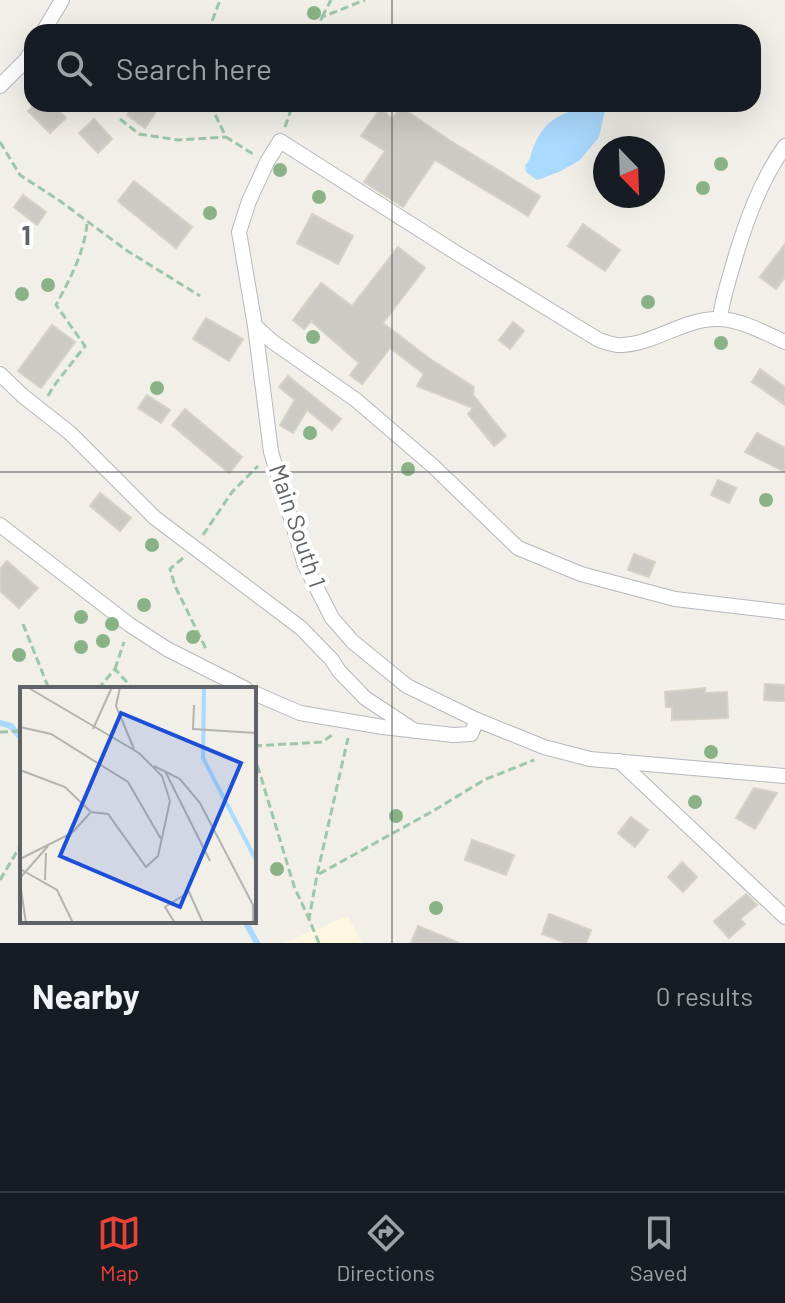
<!DOCTYPE html>
<html lang="en">
<head>
<meta charset="utf-8">
<style>
	body { margin:0; font-family:Barlow,sans-serif; background:#242831; color:#f1f3f6 }
	.compass { position:absolute; left:593px; top:136px; width:72px; height:72px; border-radius:50%; background:#171b24; box-shadow:0 8px 32px #0002; rotate:157deg }
	.list { margin:0; padding:0; list-style:none }
	h2 { display:flex; justify-content:space-between; align-items:center; height:104px; margin:0; padding:0 32px; font-size:34px }
	h2 small { font-size:26px; font-weight:400; color:#9ea1a6 }
	.icon { flex:none; width:44px; height:44px; fill:none; stroke:currentColor; stroke-width:2; stroke-linecap:round; stroke-linejoin:round }
	.map { position:relative; flex:none; width:785px; height:943px; overflow:hidden }
	.search { position:absolute; background:#171b24; box-shadow:0 8px 32px #0002; left:24px; right:24px; top:24px; height:88px; display:flex; align-items:center; gap:20px; box-sizing:border-box; padding:0 28px; border-radius:24px; color:#9ea1a6; font-size:30px }
	.sheet { height:248px; background:#171b24 }
	nav { display:flex; justify-content:space-around; align-items:center; box-sizing:border-box; height:112px; border-top:2px solid #363941; background:#171b24; font-size:22px; color:#9ea1a6 }
	nav a { display:grid; justify-items:center; gap:4px }
	nav .on { color:#ea4335 }
	.map>svg:first-child { display:block }
	.commercial { fill:#fef7e0 }
	.water { fill:#aadaff }
	.lines { fill:none; stroke-linecap:round; stroke-linejoin:round }
	.stream { stroke:#aadaff; stroke-width:6 }
	.building { fill:#cccac5; stroke:#d6d1c6; stroke-width:2 }
	.minor-casing { stroke:#b5b8bc; stroke-width:16 }
	.path { stroke:#9cc7a9; stroke-width:3; stroke-dasharray:8 4; stroke-linecap:butt }
	.minor { stroke:#fff; stroke-width:14 }
	.tree { fill:#89b387 }
	.grid { fill:none; stroke:#5f6368; stroke-width:2; stroke-opacity:0.55 }
	.labels { text-anchor:middle; stroke-width:8; stroke-linejoin:round; paint-order:stroke }
	.street-label { font-size:24px; fill:#5f6368; stroke:#fff }
	.inset-river { fill:none; stroke:#aadaff; stroke-width:4 }
	.inset-road { fill:none; stroke:#b3b3b1; stroke-width:2 }
	.view { fill:#1d4ed8; fill-opacity:0.15; stroke:#1d4ed8; stroke-width:4 }
	.inset-edge { fill:none; stroke:#5f6368; stroke-width:4 }
	.grid-label { font-size:26px; text-anchor:middle; font-weight:bold; fill:#5f6368; stroke:#fff; stroke-width:8; stroke-linejoin:round; paint-order:stroke }
</style>
</head>
<body>
<div class="map">
<svg width="785" height="943" viewBox="0 0 785 943">
	<rect width="100%" height="100%" fill="#f1efe8"/>
	<path class="commercial" d="M348,916L362,943H283Z"/>
	<path class="water" d="M601,107L605,110L599,137L580,160L559,172L537,180L526,172L525,165C531,160 530,156 533,148C547,114 567,110 601,107Z"/>
	<g class="lines">
		<g class="stream">
			<path d="M0,723L11,726L22,739"/>
			<path d="M245,921L257,943"/>
		</g>
	</g>
	<g class="building">
		<path d="M35,104H52L66,118L50,133L28,111Z"/>
		<path d="M135,104H161L145,128L127,115Z"/>
		<path d="M401,107L449,140L540,196L528,216L435,160L403,207L364,182L385,151L361,136L381,108L392,119Z"/>
		<path d="M94,119L112,139L98,153L79,133Z"/>
		<path d="M134,181L192,227L176,248L118,201Z"/>
		<path d="M23,195L46,212L37,225L14,207Z"/>
		<path d="M312,214L353,236L338,264L297,243Z"/>
		<path d="M583,224L620,250L605,271L568,246Z"/>
		<path d="M785,244V277L776,289L760,277Z"/>
		<path d="M398,247L425,268L383,323L430,359L474,387L473,395L506,436L494,446L468,414L473,408L417,386L424,374L390,348L374,369L371,367L373,370L362,384L350,375L359,363L311,321L304,329L293,320L321,283L352,306Z"/>
		<path d="M206,318L243,339L229,361L193,339Z"/>
		<path d="M513,322L524,331L510,349L499,340Z"/>
		<path d="M52,325L75,342L41,388L18,371Z"/>
		<path d="M760,369L785,387V405L752,382Z"/>
		<path d="M288,376L341,419L332,430L307,410L293,433L280,425L295,400L279,387Z"/>
		<path d="M147,395L170,410L161,423L138,408Z"/>
		<path d="M185,409L242,457L229,473L172,425Z"/>
		<path d="M757,433L785,448V472L745,452Z"/>
		<path d="M718,480L736,488L729,503L711,495Z"/>
		<path d="M100,493L131,518L120,531L90,506Z"/>
		<path d="M634,554L655,562L649,577L628,570Z"/>
		<path d="M7,561L38,588L19,608L0,591V569Z"/>
		<path d="M765,684L785,685V701L764,700Z"/>
		<path d="M705,688V693L727,692L728,718L672,720V707H666L665,692Z"/>
		<path d="M754,788L777,793L755,829L736,818Z"/>
		<path d="M631,817L648,830L635,847L618,833Z"/>
		<path d="M472,840L514,855L506,875L465,860Z"/>
		<path d="M682,862L697,877L683,892L668,877Z"/>
		<path d="M746,894L757,905L740,919L745,924L729,938L714,921Z"/>
		<path d="M549,914L591,930L586,943H566L542,934Z"/>
		<path d="M418,926L459,943H411Z"/>
	</g>
	<g class="lines">
		<g class="minor-casing">
			<g id="minor">
				<path d="M43,32L62,0"/>
				<path d="M0,86L26,60L32,50"/>
				<path d="M720,319C722,300 728,283 733,265C745,224 760,181 785,146"/>
				<path d="M255,326L273,342L356,400L433,466L518,548L581,574L675,599L785,612"/>
				<path d="M785,342C765,333 742,320 720,319C687,317 656,343 623,345C615,346 606,342 599,340L455,252L280,141L267,162L249,201L239,232L255,326L271,452L305,565L332,618L353,642L407,686L477,720L544,747L590,759L785,776"/>
				<path d="M0,374L23,396L70,433L155,518L301,628L332,660L339,671L365,698L415,731"/>
				<path d="M0,525L130,625L167,649L246,689"/>
				<path d="M254,693L300,713L383,727L453,735L471,734L477,720"/>
				<path d="M619,761L785,917"/>
			</g>
		</g>
		<g class="path">
			<path d="M322,17L331,0"/>
			<path d="M208,32L220,0"/>
			<path d="M317,32L322,17L365,0"/>
			<path d="M210,104L226,137L253,154"/>
			<path d="M120,119L139,134L178,140L226,137"/>
			<path d="M285,127L293,104"/>
			<path d="M0,142L20,175L60,201L126,250L200,296"/>
			<path d="M48,396L53,387L85,346L56,305C70,279 84,253 87,224"/>
			<path d="M203,535L232,492L258,466"/>
			<path d="M183,558L170,569L175,586L206,649"/>
			<path d="M23,624L49,689"/>
			<path d="M115,669L124,642"/>
			<path d="M98,689L115,669L133,689"/>
			<path d="M0,732L22,731"/>
			<path d="M254,746L322,742L332,735"/>
			<path d="M254,754L294,886L309,919"/>
			<path d="M319,874L433,811L484,780L534,760"/>
			<path d="M0,880L22,843"/>
			<path d="M319,943L309,919L317,875L348,738"/>
		</g>
		<use href="#minor" class="minor"/>
	</g>
	<g class="tree">
		<circle cx="314" cy="13" r="7"/>
		<circle cx="721" cy="164" r="7"/>
		<circle cx="280" cy="170" r="7"/>
		<circle cx="703" cy="188" r="7"/>
		<circle cx="319" cy="197" r="7"/>
		<circle cx="210" cy="213" r="7"/>
		<circle cx="48" cy="285" r="7"/>
		<circle cx="22" cy="294" r="7"/>
		<circle cx="648" cy="302" r="7"/>
		<circle cx="313" cy="337" r="7"/>
		<circle cx="721" cy="343" r="7"/>
		<circle cx="157" cy="388" r="7"/>
		<circle cx="310" cy="433" r="7"/>
		<circle cx="408" cy="469" r="7"/>
		<circle cx="766" cy="500" r="7"/>
		<circle cx="152" cy="545" r="7"/>
		<circle cx="144" cy="605" r="7"/>
		<circle cx="81" cy="617" r="7"/>
		<circle cx="112" cy="624" r="7"/>
		<circle cx="193" cy="637" r="7"/>
		<circle cx="103" cy="641" r="7"/>
		<circle cx="81" cy="647" r="7"/>
		<circle cx="19" cy="655" r="7"/>
		<circle cx="711" cy="752" r="7"/>
		<circle cx="695" cy="802" r="7"/>
		<circle cx="396" cy="816" r="7"/>
		<circle cx="277" cy="869" r="7"/>
		<circle cx="436" cy="908" r="7"/>
	</g>
	<path class="grid" d="M392,0V32M392,104V943M0,472H785"/>
	<g class="labels">
		<g class="street-label">
			<text transform="translate(297 526) rotate(71)" y="8">Main South 1</text>
		</g>
	</g>
	<g transform="translate(20 687)">
		<rect width="236" height="236" fill="#f1efe8"/>
		<path class="inset-river" d="M184,0L183,71L236,173"/>
		<path class="inset-road" d="M100,0L96,19L114,62M174,18L173,42L236,46M0,40L31,47L108,95L141,152M73,42L92,0M134,79L160,92L180,116L233,218V236M0,83L45,100L71,125L88,127L126,180L138,169L150,114L142,89L119,66L7,0M145,84L190,174M0,172L52,146L70,126M0,182L37,203L53,236M0,191L28,159M25,193L26,166M0,196L6,236M155,236L145,220L169,205L183,236"/>
		<path class="view" d="M101,26L221,76L160,220L40,169Z"/>
		<rect width="236" height="236" class="inset-edge"/>
	</g>
	<g class="grid-label">
		<text x="26" y="245">1</text>
	</g>
</svg>
<svg class="compass" viewBox="-18 -18 36 36"><path d="M0-13l5 13h-10z" fill="#e53935"/><path d="M0 13l5-13h-10z" fill="#9ea1a6"/></svg>
<div class="search"><svg class="icon" aria-label="search" viewBox="0 0 24 24"><circle cx="10" cy="10" r="6"/><path d="M15 15l6 6"/></svg>Search here</div>
</div>
<section class="sheet">
<h2>Nearby<small>0 results</small></h2>
<ul class="list">
</ul>
</section>
<nav>
<a class="on"><svg class="icon" aria-label="map" viewBox="0 0 24 24"><path d="M3 6l6-2 6 2 6-2v14l-6 2-6-2-6 2zM9 4v14M15 6v14"/></svg>Map</a>
<a><svg class="icon" aria-label="directions" viewBox="0 0 24 24"><path d="M12 3l9 9-9 9-9-9zM9 14v-3h6M13 9l2 2-2 2"/></svg>Directions</a>
<a><svg class="icon" aria-label="saved" viewBox="0 0 24 24"><path d="M7 4h10v16l-5-4-5 4z"/></svg>Saved</a>
</nav>
</body>
</html>
